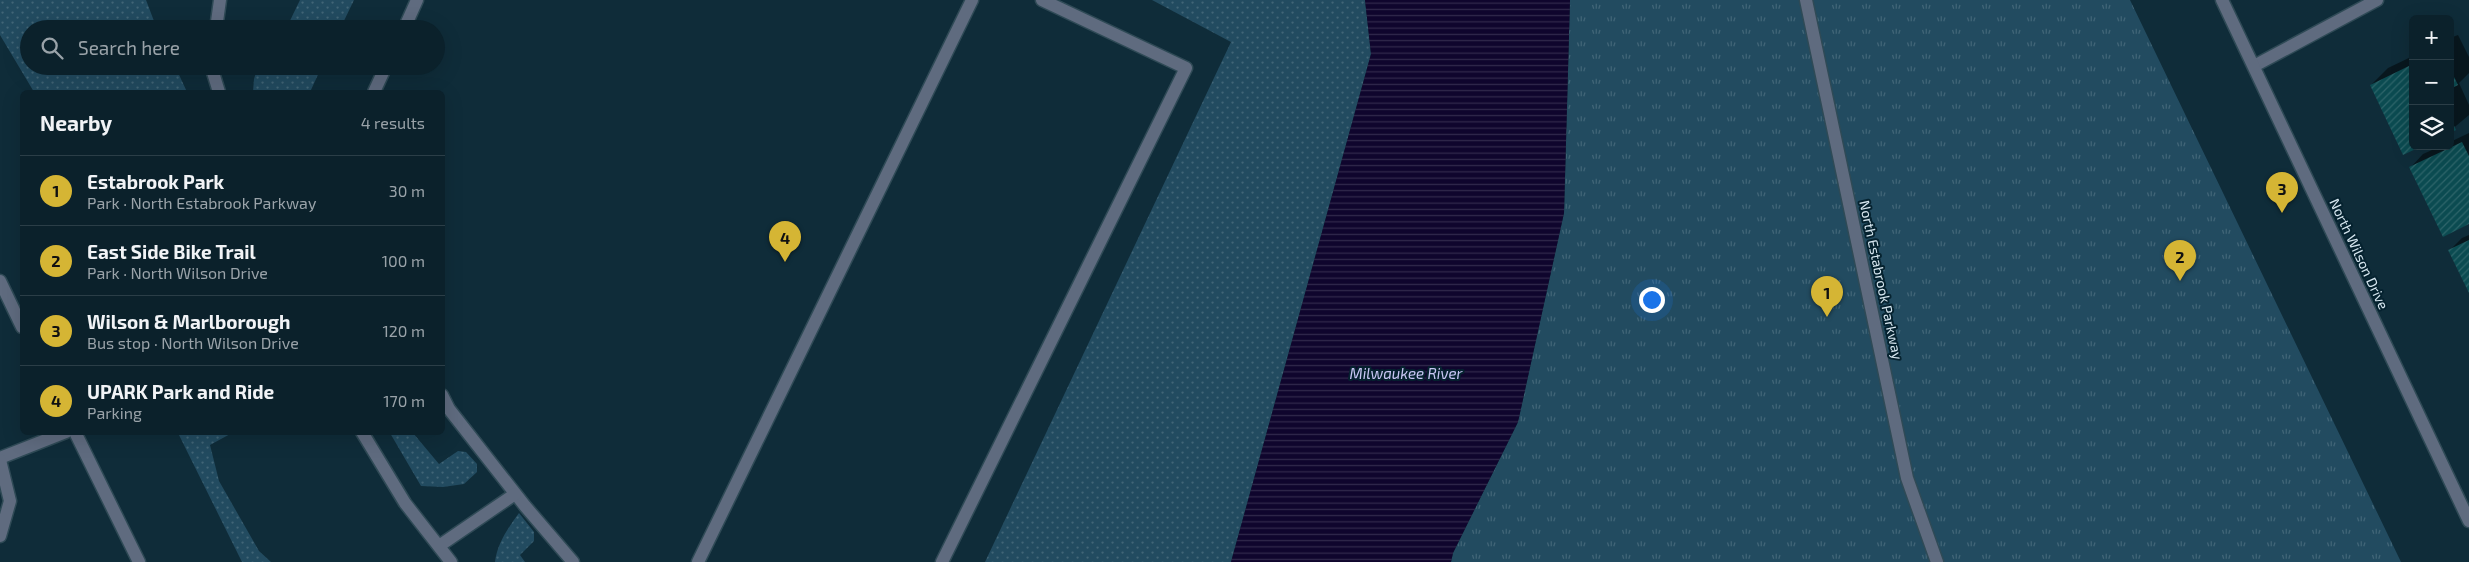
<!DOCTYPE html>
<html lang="en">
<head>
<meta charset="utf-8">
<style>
	body { margin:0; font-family:"Exo 2",sans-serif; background:#142933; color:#f1f3f6 }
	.controls { position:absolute; right:15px; top:15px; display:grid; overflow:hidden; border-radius:8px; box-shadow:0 5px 20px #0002 }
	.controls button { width:45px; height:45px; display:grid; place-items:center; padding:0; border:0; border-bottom:1px solid #2b3e47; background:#0b212b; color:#f1f3f6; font:25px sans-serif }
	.you { position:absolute; left:1651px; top:299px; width:18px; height:18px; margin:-12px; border:4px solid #fff; border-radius:50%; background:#1a73e8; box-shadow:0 0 0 8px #1a73e833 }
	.badge { display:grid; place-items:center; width:32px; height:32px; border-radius:50%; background:#d5b534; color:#111; font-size:16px; font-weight:700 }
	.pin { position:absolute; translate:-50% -41px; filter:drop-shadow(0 1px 2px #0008) }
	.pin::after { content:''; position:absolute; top:26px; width:18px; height:15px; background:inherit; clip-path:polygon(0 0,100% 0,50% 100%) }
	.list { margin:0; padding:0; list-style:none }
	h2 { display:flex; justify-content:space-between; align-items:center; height:65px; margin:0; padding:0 20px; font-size:21px }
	h2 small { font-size:16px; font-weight:400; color:#9aa3a9 }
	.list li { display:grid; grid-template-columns:32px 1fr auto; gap:15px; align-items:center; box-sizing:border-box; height:70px; padding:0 20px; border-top:1px solid #2b3e47 }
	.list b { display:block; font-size:19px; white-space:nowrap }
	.list p { margin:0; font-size:16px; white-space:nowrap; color:#9aa3a9 }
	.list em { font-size:16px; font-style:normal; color:#9aa3a9 }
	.icon { flex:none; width:28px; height:28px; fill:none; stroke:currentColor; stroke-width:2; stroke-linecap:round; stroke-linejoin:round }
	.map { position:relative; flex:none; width:2469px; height:562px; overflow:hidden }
	.search { position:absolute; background:#0b212b; box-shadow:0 5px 20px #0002; left:20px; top:20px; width:425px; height:55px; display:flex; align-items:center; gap:12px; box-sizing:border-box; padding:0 18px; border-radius:28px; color:#9aa3a9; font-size:19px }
	.panel { position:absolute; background:#0b212b; box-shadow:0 5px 20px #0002; left:20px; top:90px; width:425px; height:345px; border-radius:8px }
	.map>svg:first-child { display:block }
	.grass { fill:url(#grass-dots) }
	.park { fill:url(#park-tufts) }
	.water { fill:url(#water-rules) }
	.shadow { fill:#0007 }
	.building { fill:url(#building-hatch) }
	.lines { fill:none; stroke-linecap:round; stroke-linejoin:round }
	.service-casing { stroke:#2f4a56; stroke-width:15 }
	.minor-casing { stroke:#2f4a56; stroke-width:15 }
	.tertiary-casing { stroke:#2f4a56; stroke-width:15 }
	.service { stroke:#5f6b7f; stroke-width:12 }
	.minor { stroke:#5f6b7f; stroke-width:12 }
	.tertiary { stroke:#5f6b7f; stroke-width:12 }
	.labels { text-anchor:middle; stroke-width:4; stroke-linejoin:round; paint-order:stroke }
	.street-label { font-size:14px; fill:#d7e7f0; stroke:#05222f }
	.water-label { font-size:15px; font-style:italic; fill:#c8c6f4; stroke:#05222f }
</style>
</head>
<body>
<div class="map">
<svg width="2469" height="562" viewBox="0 0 2469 562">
	<defs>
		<pattern id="grass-dots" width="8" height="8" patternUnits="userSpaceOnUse" patternTransform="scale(1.25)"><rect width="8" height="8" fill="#224b60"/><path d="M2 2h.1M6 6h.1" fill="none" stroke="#416577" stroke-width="1.8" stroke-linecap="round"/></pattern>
		<pattern id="park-tufts" width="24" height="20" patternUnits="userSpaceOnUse" patternTransform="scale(1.25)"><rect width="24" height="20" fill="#224b60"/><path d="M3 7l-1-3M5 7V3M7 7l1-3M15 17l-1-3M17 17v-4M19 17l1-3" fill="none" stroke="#416577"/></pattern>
		<pattern id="water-rules" width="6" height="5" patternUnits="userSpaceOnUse" patternTransform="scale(1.25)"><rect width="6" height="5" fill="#0f052d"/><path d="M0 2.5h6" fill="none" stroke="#31294c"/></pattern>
		<pattern id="building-hatch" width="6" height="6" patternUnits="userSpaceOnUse" patternTransform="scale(1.25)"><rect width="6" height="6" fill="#0b4b51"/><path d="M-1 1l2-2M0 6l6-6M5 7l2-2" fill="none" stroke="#2e656a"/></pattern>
	</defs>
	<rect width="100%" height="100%" fill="#0f2c39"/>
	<g class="grass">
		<path d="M0,0H146L157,29H29V66H175L187,92H34L0,35Z"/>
		<path d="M300,0H354L340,29H286Z"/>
		<path d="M1152,0H1365L1371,54L1231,562H985L1231,42Z"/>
		<path d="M258,66H322L310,92H253L254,79Z"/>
		<path d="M178,433H232L210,445L219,481L259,551L271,562H242Z"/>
		<path d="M390,433H413L439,464L458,451L466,452L477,464V472L464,484L443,487L421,486Z"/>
		<path d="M519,513L534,532V541L520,555L525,562H495C497,544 508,528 519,513Z"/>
	</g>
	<path class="park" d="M1570,0H2130L2401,562H1451L1453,553L1518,422L1564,213Z"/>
	<path class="water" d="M1365,0H1570L1564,213L1518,422L1453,553L1451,562H1231L1371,54Z"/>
	<g class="shadow">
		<path d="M2458,35L2469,57V73L2459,83L2469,105V115L2450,131V38Z"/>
		<path d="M2413,56V146L2404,153L2371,85L2388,68Z"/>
		<path d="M2469,133V223L2411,167L2423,154L2441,146H2450V142Z"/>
		<path d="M2469,235V290L2450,250L2462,238Z"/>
	</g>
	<g class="building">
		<path d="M2413,64V146H2422L2403,155L2370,85Z"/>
		<path d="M2450,69L2458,85L2450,89Z"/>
		<path d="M2450,117L2456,130L2450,133Z"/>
		<path d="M2462,142L2469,156V224L2443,237L2409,167Z"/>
		<path d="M2469,240V293L2448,250Z"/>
	</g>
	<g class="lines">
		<g class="service-casing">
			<g id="service">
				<path d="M404,29L417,0"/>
				<path d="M374,92L386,66"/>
				<path d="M0,281L22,327"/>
				<path d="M442,395L449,409L525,506L573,562"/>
				<path d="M75,432L139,562"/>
				<path d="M0,458L66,432"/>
				<path d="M0,460L10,501L0,536"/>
				<path d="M439,546L515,494"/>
				<path d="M698,562L972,0"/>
				<path d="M942,562L1186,68L1042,0"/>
			</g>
		</g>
		<g class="minor-casing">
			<g id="minor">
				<path d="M1806,0L1907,478L1937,562"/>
				<path d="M216,29L220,0"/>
				<path d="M211,66L219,92"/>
				<path d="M2254,66L2377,0"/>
				<path d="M362,432L405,503L451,562"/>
			</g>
		</g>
		<g class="tertiary-casing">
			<path id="tertiary" d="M2222,0L2469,521"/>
		</g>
		<use href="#service" class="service"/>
		<use href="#minor" class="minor"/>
		<use href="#tertiary" class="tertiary"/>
	</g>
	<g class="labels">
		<g class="street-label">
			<text transform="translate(2359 254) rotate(65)" y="5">North Wilson Drive</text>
			<text transform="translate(1881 280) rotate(78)" y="5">North Estabrook Parkway</text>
		</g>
		<g class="water-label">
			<text x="1406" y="379">Milwaukee River</text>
		</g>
	</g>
</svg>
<div class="controls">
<button>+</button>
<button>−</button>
<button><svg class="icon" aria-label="layers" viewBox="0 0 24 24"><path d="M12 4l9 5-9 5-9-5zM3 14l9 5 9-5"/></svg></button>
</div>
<div class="you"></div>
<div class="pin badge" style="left:1827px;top:317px">1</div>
<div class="pin badge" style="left:2180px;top:281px">2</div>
<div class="pin badge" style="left:2282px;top:213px">3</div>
<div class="pin badge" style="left:785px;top:262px">4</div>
<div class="search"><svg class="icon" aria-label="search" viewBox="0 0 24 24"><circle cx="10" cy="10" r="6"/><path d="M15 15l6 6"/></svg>Search here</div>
<section class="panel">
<h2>Nearby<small>4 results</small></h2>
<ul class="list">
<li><span class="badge">1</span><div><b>Estabrook Park</b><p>Park · North Estabrook Parkway</p></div><em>30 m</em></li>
<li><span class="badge">2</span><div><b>East Side Bike Trail</b><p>Park · North Wilson Drive</p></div><em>100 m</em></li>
<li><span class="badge">3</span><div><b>Wilson &amp; Marlborough</b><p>Bus stop · North Wilson Drive</p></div><em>120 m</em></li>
<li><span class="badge">4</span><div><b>UPARK Park and Ride</b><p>Parking</p></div><em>170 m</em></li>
</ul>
</section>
</div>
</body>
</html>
